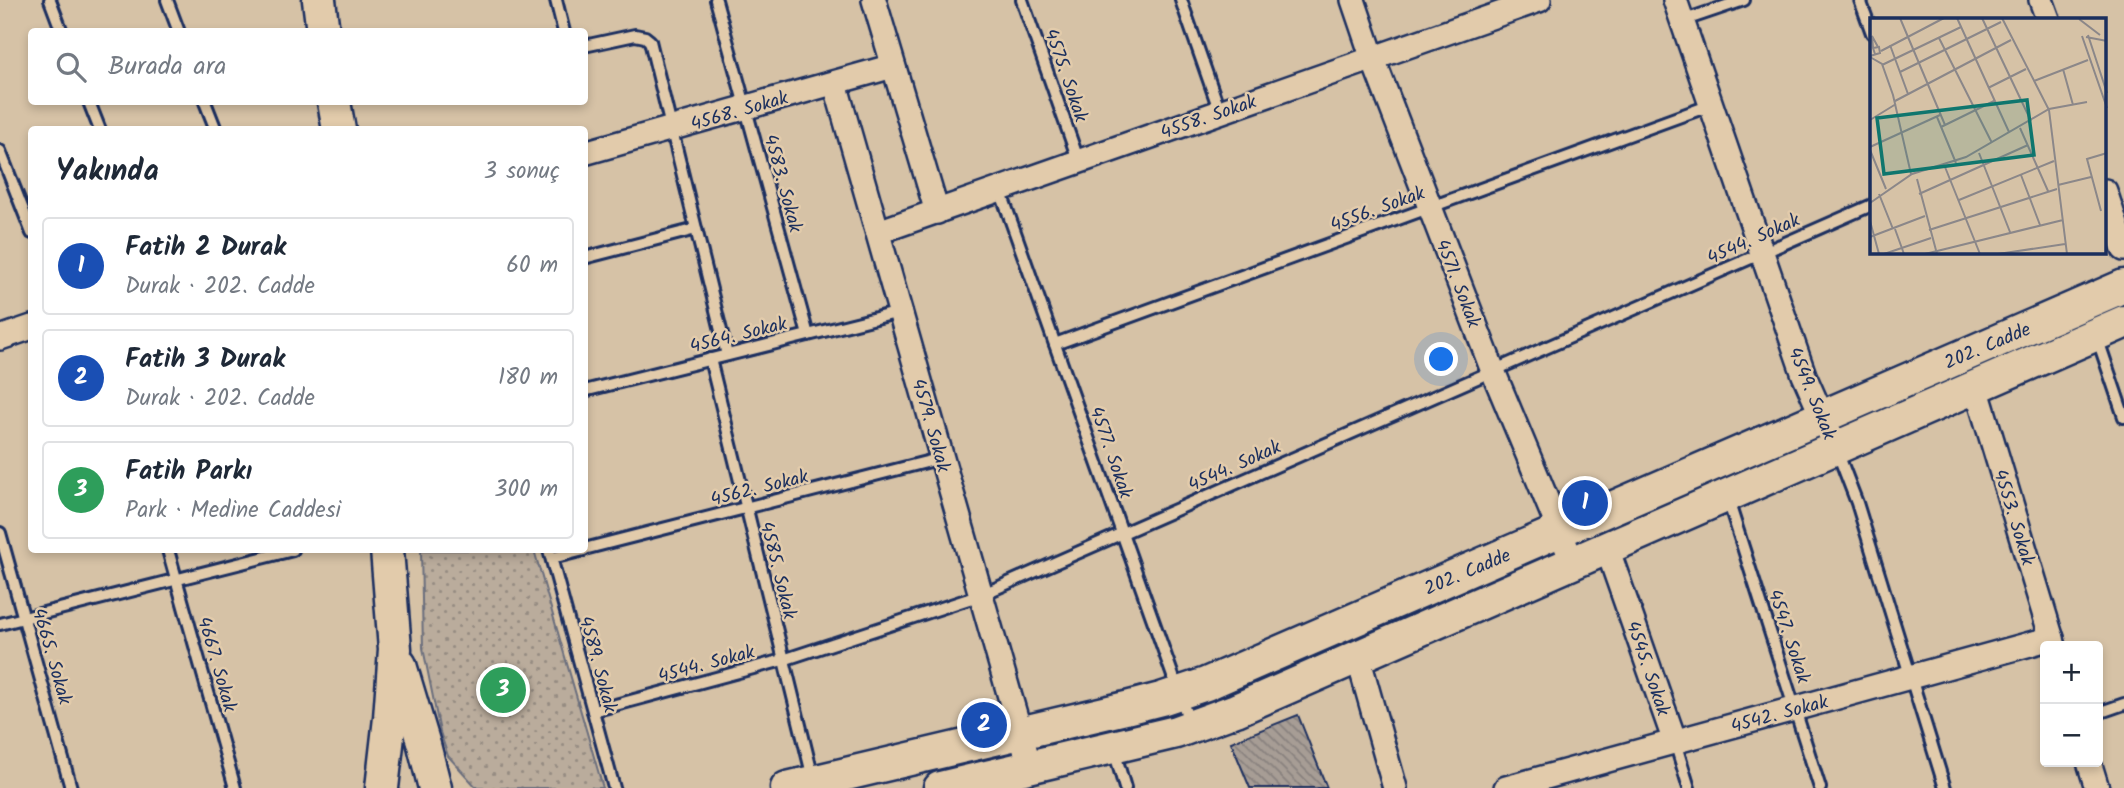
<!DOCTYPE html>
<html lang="tr">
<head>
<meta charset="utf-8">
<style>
	body { margin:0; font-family:Kalam,sans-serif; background:#f6f6f7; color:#1f2937 }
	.controls { position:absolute; right:21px; bottom:21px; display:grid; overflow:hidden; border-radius:7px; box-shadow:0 4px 10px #0003 }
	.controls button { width:63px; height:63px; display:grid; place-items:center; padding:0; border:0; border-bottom:2px solid #e0e1e3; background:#fff; color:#1f2937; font:35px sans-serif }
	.you { position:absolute; left:1442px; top:360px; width:24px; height:24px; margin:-18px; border:5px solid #fff; border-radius:50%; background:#1a73e8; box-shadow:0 0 0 10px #1a73e833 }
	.badge { display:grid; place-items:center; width:46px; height:46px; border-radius:50%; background:#1a73e8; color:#fff; font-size:23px; font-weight:700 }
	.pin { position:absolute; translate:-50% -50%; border:4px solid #fff; box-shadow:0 2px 7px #0006 }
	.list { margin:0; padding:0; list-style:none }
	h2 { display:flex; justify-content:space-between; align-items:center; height:91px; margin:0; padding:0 28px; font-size:30px }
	h2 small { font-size:23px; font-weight:400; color:#747a83 }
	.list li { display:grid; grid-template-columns:46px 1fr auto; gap:21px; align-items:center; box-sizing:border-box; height:98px; margin:0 14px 14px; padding:0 14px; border:2px solid #e0e1e3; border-radius:7px }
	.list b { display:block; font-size:26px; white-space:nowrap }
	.list p { margin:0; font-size:23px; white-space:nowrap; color:#747a83 }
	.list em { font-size:23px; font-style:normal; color:#747a83 }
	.icon { flex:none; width:38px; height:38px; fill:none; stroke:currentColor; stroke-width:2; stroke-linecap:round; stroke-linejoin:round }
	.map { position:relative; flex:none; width:2124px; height:788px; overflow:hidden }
	.search { position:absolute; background:#fff; box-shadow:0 4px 10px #0003; left:28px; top:28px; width:560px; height:77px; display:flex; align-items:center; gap:18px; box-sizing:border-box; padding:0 24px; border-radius:7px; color:#747a83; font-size:26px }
	.panel { position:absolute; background:#fff; box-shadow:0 4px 10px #0003; left:28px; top:126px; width:560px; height:427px; border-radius:7px }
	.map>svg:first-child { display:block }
	.park { fill:url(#park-dots); stroke:#6a6e7d; stroke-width:2 }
	.building { fill:url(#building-back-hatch); stroke:#1b2f5e; stroke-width:2 }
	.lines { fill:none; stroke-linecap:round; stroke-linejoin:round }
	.lane-casing { stroke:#1b2f5e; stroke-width:16 }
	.street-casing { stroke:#1b2f5e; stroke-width:28 }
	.secondary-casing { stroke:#1b2f5e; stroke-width:37 }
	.lane { stroke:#e2cbab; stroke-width:10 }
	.street { stroke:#e2cbab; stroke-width:23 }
	.secondary { stroke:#e2cbab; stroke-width:32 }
	.labels { text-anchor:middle; stroke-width:5; stroke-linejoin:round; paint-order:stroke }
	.street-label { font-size:19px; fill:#1b2f5e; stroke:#e2cbab }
	.inset-road { fill:none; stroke:#8b8789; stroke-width:2 }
	.view { fill:#0f766e; fill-opacity:0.15; stroke:#0f766e; stroke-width:3.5 }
	.inset-edge { fill:none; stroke:#1b2f5e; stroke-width:3.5 }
</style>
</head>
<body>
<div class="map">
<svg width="2124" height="788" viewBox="0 0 2124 788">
	<defs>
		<pattern id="park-dots" width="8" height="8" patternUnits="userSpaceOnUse" patternTransform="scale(1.75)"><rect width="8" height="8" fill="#baac9c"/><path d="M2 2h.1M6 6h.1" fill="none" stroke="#968c82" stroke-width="1.8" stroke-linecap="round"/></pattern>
		<pattern id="building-back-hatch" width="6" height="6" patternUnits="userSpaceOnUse" patternTransform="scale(1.75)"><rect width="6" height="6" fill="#a79d95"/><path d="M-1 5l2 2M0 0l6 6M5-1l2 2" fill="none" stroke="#87807d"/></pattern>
	</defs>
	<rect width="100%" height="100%" fill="#d6c2a6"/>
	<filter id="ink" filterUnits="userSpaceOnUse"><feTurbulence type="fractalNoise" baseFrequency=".0143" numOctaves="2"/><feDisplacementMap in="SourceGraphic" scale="14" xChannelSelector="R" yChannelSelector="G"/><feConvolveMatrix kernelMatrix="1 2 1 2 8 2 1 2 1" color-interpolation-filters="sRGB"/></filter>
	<g filter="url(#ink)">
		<path class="park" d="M421,550H534L603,788H477L448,756L440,732L423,648Z"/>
		<path class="building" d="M1298,715L1327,788H1250L1231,742Z"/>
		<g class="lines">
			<g class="lane-casing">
				<g id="lane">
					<path d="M50,0L62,32"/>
					<path d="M167,0L179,32"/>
					<path d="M556,0L564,32"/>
					<path d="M716,0L808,335"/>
					<path d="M1022,0L1079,162"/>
					<path d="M1181,0L1220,112"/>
					<path d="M1860,0L1872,33"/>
					<path d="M1682,21L1744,0"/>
					<path d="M584,46L635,35L645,37L650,41L727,355"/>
					<path d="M89,102L100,130"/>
					<path d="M205,102L216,130"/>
					<path d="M0,151L32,233"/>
					<path d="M1000,190L1190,724"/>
					<path d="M584,258L696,229"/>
					<path d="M2097,337L2124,417"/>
					<path d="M1055,344L1711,105"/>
					<path d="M710,359L813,778"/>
					<path d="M584,391L900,312"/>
					<path d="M1837,451L1857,503L1945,788"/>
					<path d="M1727,497L1820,788"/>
					<path d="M0,533L71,788"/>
					<path d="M584,549L942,458"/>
					<path d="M168,550L235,788"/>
					<path d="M549,550L614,788"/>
					<path d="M552,558L584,550"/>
					<path d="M0,624L293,550"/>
					<path d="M593,711L783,660L981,595L1872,205"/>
					<path d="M2098,713L2124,704"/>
					<path d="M1675,742L1689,788"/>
					<path d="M1114,750L1125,788"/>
				</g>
			</g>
			<g class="street-casing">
				<g id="street">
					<path d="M874,0L937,212"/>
					<path d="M1353,0L1373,59L1493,371L1573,563"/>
					<path d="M1675,0L1804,375L1836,448"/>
					<path d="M2041,0L2048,19"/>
					<path d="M835,83L1030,767"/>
					<path d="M584,153L893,66"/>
					<path d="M2105,191L2124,249"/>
					<path d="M878,232L1539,0"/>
					<path d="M0,338L32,327"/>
					<path d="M1976,387L2054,646"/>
					<path d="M1607,548L1675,742"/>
					<path d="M1358,657L1395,788"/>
					<path d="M2089,762L2097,788"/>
					<path d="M1506,788L2052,638"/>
				</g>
			</g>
			<g class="secondary-casing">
				<g id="secondary">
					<path d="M319,0L323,32"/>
					<path d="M334,102L339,130"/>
					<path d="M400,665L424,745L435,788"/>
					<path d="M382,788L390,718L395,649L387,550"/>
					<path d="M787,788L1130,707L1161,699L1206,684L2124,286"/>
					<path d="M940,788L1176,732L1236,710L2124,322"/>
				</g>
			</g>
			<use href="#lane" class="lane"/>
			<use href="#street" class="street"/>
			<use href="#secondary" class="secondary"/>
		</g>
	</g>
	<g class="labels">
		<g class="street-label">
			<text transform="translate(1067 75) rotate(71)" y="7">4575. Sokak</text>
			<text transform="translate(739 110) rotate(-16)" y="7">4568. Sokak</text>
			<text transform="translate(1208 116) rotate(-19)" y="7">4558. Sokak</text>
			<text transform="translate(784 183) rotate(75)" y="7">4583. Sokak</text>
			<text transform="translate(1377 208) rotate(-20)" y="7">4556. Sokak</text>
			<text transform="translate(1753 238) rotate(-24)" y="7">4544. Sokak</text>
			<text transform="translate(1459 283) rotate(69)" y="7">4571. Sokak</text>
			<text transform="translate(738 334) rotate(-14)" y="7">4564. Sokak</text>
			<text transform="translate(1987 345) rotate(-23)" y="7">202. Cadde</text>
			<text transform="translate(1813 393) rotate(68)" y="7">4549. Sokak</text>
			<text transform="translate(932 425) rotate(74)" y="7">4579. Sokak</text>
			<text transform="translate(1112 452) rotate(71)" y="7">4577. Sokak</text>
			<text transform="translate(1234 465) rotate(-24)" y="7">4544. Sokak</text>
			<text transform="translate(759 487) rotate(-14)" y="7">4562. Sokak</text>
			<text transform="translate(2015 517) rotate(73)" y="7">4553. Sokak</text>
			<text transform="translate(779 570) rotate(76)" y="7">4585. Sokak</text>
			<text transform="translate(1467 571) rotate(-23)" y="7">202. Cadde</text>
			<text transform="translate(1790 636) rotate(72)" y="7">4547. Sokak</text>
			<text transform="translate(53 656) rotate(74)" y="7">4665. Sokak</text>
			<text transform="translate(706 663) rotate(-15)" y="7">4544. Sokak</text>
			<text transform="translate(218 664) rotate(74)" y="7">4667. Sokak</text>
			<text transform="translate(599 664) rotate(75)" y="7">4589. Sokak</text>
			<text transform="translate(1649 668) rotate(71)" y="7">4545. Sokak</text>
			<text transform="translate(1779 713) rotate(-15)" y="7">4542. Sokak</text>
		</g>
	</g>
	<g transform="translate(1870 18)">
		<rect width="236" height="236" fill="#d6c2a6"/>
		<path class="inset-road" d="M30,0L75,107M87,0L139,114M112,0L161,103M132,0L179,92L197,236M209,1L230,17M218,17L237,75M212,18L237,90M216,19L237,23M69,20L122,125M20,27L38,76M3,30L2,18L8,29M11,33L74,0M0,38L10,35L9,29L3,30L5,36M0,39L12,46L23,77L41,156M12,47L91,9M193,51L203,87M30,54L131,4M164,63L218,42M118,70L156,51M25,83L141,22M67,99L86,145M0,102L26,86M71,109L124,83M150,110L178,173M0,129L70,97M0,132L16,171M109,135L140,214M75,149L110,236M151,157L170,207M47,161L67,236M188,167L221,159M9,176L23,211M49,176L158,127M89,182L184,143M0,185L42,156L96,139L179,91L217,84M231,193L217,141L237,135M0,203L9,236M25,211L34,236M59,212L187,171M0,219L55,198M14,236L61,220M55,236L193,202M128,236L195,226"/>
		<path class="view" d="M157,82L164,137L14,156L7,100Z"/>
		<rect width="236" height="236" class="inset-edge"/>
	</g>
</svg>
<div class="controls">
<button>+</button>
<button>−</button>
</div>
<div class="you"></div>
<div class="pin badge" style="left:1585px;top:503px;background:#1a4fb4">1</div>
<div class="pin badge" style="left:984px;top:725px;background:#1a4fb4">2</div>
<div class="pin badge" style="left:503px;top:690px;background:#2e9e5b">3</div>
<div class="search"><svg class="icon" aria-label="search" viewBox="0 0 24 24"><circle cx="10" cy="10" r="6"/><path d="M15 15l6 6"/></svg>Burada ara</div>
<section class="panel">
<h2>Yakında<small>3 sonuç</small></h2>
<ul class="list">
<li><span class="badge" style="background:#1a4fb4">1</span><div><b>Fatih 2 Durak</b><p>Durak · 202. Cadde</p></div><em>60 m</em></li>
<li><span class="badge" style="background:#1a4fb4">2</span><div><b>Fatih 3 Durak</b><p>Durak · 202. Cadde</p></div><em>180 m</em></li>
<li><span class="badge" style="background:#2e9e5b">3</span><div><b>Fatih Parkı</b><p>Park · Medine Caddesi</p></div><em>300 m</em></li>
</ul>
</section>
</div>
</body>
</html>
